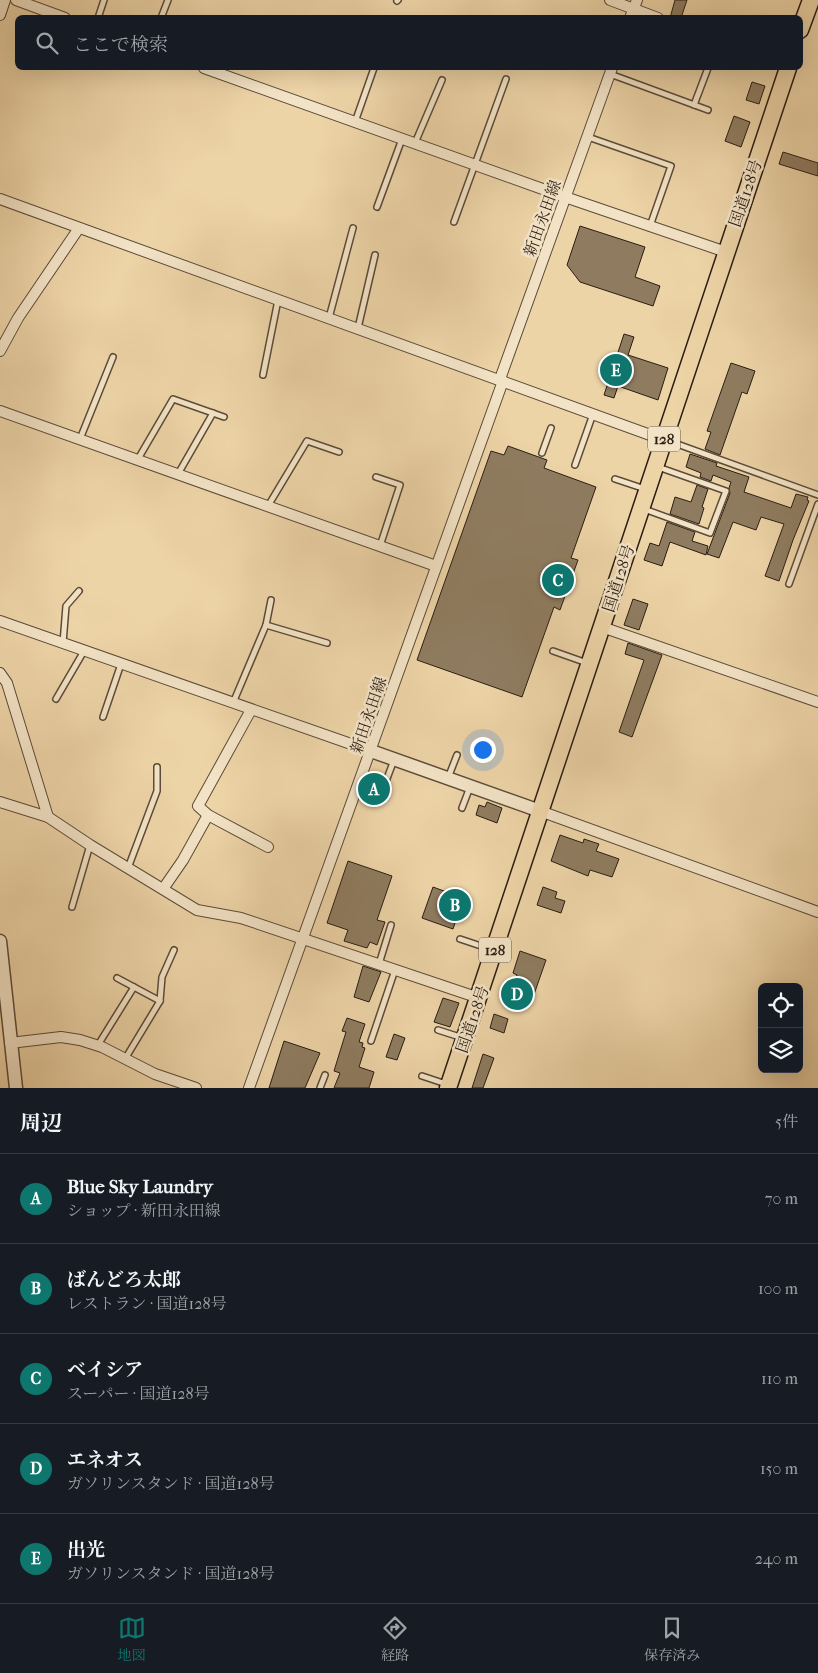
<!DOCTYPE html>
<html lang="ja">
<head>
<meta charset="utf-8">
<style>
	body { margin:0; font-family:"IM FELL French Canon","Noto Serif JP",serif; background:#242831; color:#f1f3f6 }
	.controls { position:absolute; right:15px; bottom:15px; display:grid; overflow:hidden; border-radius:8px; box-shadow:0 5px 20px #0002 }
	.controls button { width:45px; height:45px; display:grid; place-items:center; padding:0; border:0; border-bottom:1px solid #363941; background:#171b24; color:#f1f3f6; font:25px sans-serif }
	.you { position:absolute; left:482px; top:749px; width:18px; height:18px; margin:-12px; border:4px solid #fff; border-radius:50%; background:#1a73e8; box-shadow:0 0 0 8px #1a73e833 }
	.badge { display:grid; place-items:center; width:32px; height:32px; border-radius:50%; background:#0f766e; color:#fff; font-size:16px; font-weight:700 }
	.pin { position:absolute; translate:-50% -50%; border:2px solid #fff; box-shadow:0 1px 5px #0006 }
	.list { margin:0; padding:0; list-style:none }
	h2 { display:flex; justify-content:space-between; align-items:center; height:65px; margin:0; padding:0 20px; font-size:21px }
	h2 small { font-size:16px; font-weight:400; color:#9ea1a6 }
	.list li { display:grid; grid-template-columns:32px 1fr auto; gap:15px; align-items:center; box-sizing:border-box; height:90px; padding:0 20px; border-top:1px solid #363941 }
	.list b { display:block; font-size:19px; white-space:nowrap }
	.list p { margin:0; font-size:16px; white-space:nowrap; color:#9ea1a6 }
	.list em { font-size:16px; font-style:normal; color:#9ea1a6 }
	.icon { flex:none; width:28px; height:28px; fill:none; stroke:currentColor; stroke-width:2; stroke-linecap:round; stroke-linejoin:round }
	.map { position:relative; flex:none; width:818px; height:1088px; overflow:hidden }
	.search { position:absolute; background:#171b24; box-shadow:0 5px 20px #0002; left:15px; right:15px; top:15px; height:55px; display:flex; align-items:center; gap:12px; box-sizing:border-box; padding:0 18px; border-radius:8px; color:#9ea1a6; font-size:19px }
	.sheet { height:515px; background:#171b24 }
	nav { display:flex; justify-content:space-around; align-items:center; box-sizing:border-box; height:70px; border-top:1px solid #363941; background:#171b24; font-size:14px; color:#9ea1a6 }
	nav a { display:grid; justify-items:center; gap:2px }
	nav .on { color:#0f766e }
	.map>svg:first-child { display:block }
	.building { fill:#8f7c60; stroke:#2a1d14 }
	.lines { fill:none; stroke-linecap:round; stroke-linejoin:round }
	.service-casing { stroke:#5b4b39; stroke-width:8 }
	.minor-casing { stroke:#5b4b39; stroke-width:12 }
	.tertiary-casing { stroke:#5b4b39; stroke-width:15 }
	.trunk-casing { stroke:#2a1d14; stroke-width:19 }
	.service { stroke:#f3e3c6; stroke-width:5 }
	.minor { stroke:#f3e3c6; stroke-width:10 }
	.tertiary { stroke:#f3e3c6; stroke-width:12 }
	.trunk { stroke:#edd4a7; stroke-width:16 }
	.labels { text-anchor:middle; stroke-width:5; stroke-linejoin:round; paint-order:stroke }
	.shield { fill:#f3e3c6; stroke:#665849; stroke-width:1 }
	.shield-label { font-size:15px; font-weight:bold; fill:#2a1d14 }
	.street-label { font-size:16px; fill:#2a1d14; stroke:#f3e3c6 }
</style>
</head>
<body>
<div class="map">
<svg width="818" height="1088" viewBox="0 0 818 1088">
	<rect width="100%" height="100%" fill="#edd4a7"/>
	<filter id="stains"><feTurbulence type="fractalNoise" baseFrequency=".004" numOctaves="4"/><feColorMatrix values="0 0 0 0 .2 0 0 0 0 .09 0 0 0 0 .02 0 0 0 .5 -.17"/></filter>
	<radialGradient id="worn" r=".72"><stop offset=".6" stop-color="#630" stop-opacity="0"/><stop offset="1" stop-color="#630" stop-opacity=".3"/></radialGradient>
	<g class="building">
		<path d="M675,0H687L681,18H670Z"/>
		<path d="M752,82L765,86L759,104L746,100Z"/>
		<path d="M734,116L750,122L741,147L725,141Z"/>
		<path d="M783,152L818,163V176L779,164Z"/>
		<path d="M580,226L645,247L635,277L660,286L653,306L580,282L567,265Z"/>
		<path d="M624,334L634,337L628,355L668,368L658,400L618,386L614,398L604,395Z"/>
		<path d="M731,363L755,371L747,394L742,392L720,455L705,449L711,432L707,431Z"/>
		<path d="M508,446L547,460L544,468L596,487L571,558L578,560L560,610L554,607L522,697L417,660L491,451L504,455Z"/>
		<path d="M690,454L717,463L716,466L749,477L744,492L791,508L796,494L808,497L807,500L809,501L793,540L779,581L765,576L784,524L761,517L756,530L733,522L719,558L707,554L730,493L729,488L731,482L713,475L711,481L700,477L701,473L686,467Z"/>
		<path d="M697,485L708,489L702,507L704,508L699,524L670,514L675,497L691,502Z"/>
		<path d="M667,522L695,532L692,541L708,546L706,555L670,542L662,566L644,560L650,543L659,546Z"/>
		<path d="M633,599L648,604L639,630L624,625Z"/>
		<path d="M628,643L662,655L632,737L619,732L644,660L625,654Z"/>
		<path d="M372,777L380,780L373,800L365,797Z"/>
		<path d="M487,802L502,808L497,823L476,815L479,805L485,807Z"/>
		<path d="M560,835L583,843L584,839L599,844L596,851L619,859L612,877L590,870L588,876L551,861Z"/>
		<path d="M348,861L392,876L377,920L385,922L377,945L370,942L367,948L344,941L348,930L327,923Z"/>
		<path d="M433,887L463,898L453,929L422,918Z"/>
		<path d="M543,887L557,892L555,898L565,901L561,913L537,905Z"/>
		<path d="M520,951L546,960L531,1003L522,1000L521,1003L509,998L517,975L513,973Z"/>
		<path d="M363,966L381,972L369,1002L354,997Z"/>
		<path d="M443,998L459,1003L450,1027L434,1022Z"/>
		<path d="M494,1014L508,1019L504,1033L490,1028Z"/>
		<path d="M347,1018L365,1024L359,1042L363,1043L362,1047L365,1048L359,1067L374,1072L369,1088H334L340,1073L334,1071L346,1032L342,1031Z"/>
		<path d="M394,1034L405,1038L397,1060L386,1057Z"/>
		<path d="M284,1041L320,1053L305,1088H269Z"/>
		<path d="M483,1054L494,1058L483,1088H472Z"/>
	</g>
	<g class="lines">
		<g class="service-casing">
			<g id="service">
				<path d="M397,1L398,0"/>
				<path d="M98,18L104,0"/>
				<path d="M161,18L168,0"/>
				<path d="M610,74L708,110"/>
				<path d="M694,105L708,68"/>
				<path d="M355,122L374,68"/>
				<path d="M588,137L671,166L650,226"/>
				<path d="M415,143L442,80"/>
				<path d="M377,207L402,139"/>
				<path d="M454,222L506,79"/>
				<path d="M329,318L353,228"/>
				<path d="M358,328L375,255"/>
				<path d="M263,375L278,300"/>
				<path d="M80,439L113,357"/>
				<path d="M666,440L818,495"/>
				<path d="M542,453L551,428"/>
				<path d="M138,459L173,399L224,417"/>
				<path d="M575,465L593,414"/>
				<path d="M178,474L213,413"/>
				<path d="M376,477L400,485L380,546"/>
				<path d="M615,479L645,489"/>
				<path d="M268,506L307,441L339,452"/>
				<path d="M644,509L710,533L726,491L658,467"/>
				<path d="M789,584L818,504"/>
				<path d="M266,625L327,643"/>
				<path d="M63,643L66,606L79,591"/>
				<path d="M553,651L587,663"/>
				<path d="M56,699L84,651"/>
				<path d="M233,703L266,625L271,600"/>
				<path d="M103,717L121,664"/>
				<path d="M448,778L457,755"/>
				<path d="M386,781L394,760"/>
				<path d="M462,808L470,787"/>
				<path d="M128,868L157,791V767"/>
				<path d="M72,907L90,845"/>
				<path d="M460,939L493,950"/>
				<path d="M379,964L391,925"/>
				<path d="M117,978L160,1001"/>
				<path d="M438,1030L463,1038"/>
				<path d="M371,1041L395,970"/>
				<path d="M98,1045L134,987"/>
				<path d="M125,1059L160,1001L162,977L174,950"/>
				<path d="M422,1076L446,1084"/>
				<path d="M320,1088L325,1075"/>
			</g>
		</g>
		<g class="minor-casing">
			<g id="minor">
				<path d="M16,0L65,18"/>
				<path d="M610,0L658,18"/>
				<path d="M0,15L5,0"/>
				<path d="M630,18L637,0"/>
				<path d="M204,68L565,197L726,252"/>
				<path d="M0,199L664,440"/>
				<path d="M0,351L18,318L79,228"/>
				<path d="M500,379L612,68"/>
				<path d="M0,411L436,566"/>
				<path d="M0,621L371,751"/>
				<path d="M602,627L818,702"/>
				<path d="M0,673L7,683L48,817"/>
				<path d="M251,710L198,806L208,815L268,847"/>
				<path d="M0,802L48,817L90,845L197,910L241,918L479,998"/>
				<path d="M540,811L818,912"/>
				<path d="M163,889L183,860L208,815"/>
				<path d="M10,1043L61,1037L80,1040L102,1047L155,1074L196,1088"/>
				<path d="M249,1088L503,381"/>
			</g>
		</g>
		<g class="tertiary-casing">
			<g id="tertiary">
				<path d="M371,751L540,811"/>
				<path d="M0,941L16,1088"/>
			</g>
		</g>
		<g class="trunk-casing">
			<g id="trunk">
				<path d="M800,30L811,0"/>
				<path d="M448,1088L788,68"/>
			</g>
		</g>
		<use href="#service" class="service"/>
		<use href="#minor" class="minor"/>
		<use href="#tertiary" class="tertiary"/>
		<use href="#trunk" class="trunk"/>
	</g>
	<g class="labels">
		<g class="shield">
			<rect x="648" y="426.5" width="32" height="25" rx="4"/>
			<rect x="479" y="937.5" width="32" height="25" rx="4"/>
		</g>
		<g class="shield-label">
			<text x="664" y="444">128</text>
			<text x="495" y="955">128</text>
		</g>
		<g class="street-label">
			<text transform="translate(745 193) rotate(-71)" y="6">国道128号</text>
			<text transform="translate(542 218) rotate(-70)" y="6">新田永田線</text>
			<text transform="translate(618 578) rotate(-72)" y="6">国道128号</text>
			<text transform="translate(368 715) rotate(-71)" y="6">新田永田線</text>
			<text transform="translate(472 1019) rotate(-71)" y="6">国道128号</text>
		</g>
	</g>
	<rect width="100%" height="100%" filter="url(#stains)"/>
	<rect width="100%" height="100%" fill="url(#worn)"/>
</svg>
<div class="controls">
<button><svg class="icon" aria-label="locate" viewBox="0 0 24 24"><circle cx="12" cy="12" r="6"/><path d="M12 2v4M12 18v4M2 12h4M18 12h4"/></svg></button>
<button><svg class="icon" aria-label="layers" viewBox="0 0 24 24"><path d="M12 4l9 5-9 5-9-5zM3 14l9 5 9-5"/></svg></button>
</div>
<div class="you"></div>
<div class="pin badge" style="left:374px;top:789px">A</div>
<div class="pin badge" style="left:455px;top:905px">B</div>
<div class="pin badge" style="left:558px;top:580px">C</div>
<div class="pin badge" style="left:517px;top:994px">D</div>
<div class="pin badge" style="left:616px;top:370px">E</div>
<div class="search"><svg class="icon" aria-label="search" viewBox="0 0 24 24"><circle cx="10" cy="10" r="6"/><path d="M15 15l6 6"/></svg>ここで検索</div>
</div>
<section class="sheet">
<h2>周辺<small>5件</small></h2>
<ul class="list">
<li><span class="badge">A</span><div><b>Blue Sky Laundry</b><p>ショップ · 新田永田線</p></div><em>70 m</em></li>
<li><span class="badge">B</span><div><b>ばんどろ太郎</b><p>レストラン · 国道128号</p></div><em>100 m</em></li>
<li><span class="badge">C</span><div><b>ベイシア</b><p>スーパー · 国道128号</p></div><em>110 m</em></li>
<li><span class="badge">D</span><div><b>エネオス</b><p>ガソリンスタンド · 国道128号</p></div><em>150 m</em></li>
<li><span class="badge">E</span><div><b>出光</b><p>ガソリンスタンド · 国道128号</p></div><em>240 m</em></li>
</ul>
</section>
<nav>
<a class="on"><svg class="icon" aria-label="map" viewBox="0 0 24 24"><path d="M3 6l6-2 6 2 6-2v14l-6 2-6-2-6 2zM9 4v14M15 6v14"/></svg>地図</a>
<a><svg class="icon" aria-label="directions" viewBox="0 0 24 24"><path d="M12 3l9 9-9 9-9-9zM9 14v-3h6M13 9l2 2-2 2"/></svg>経路</a>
<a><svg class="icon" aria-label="saved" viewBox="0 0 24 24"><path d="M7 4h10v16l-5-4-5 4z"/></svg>保存済み</a>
</nav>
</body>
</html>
